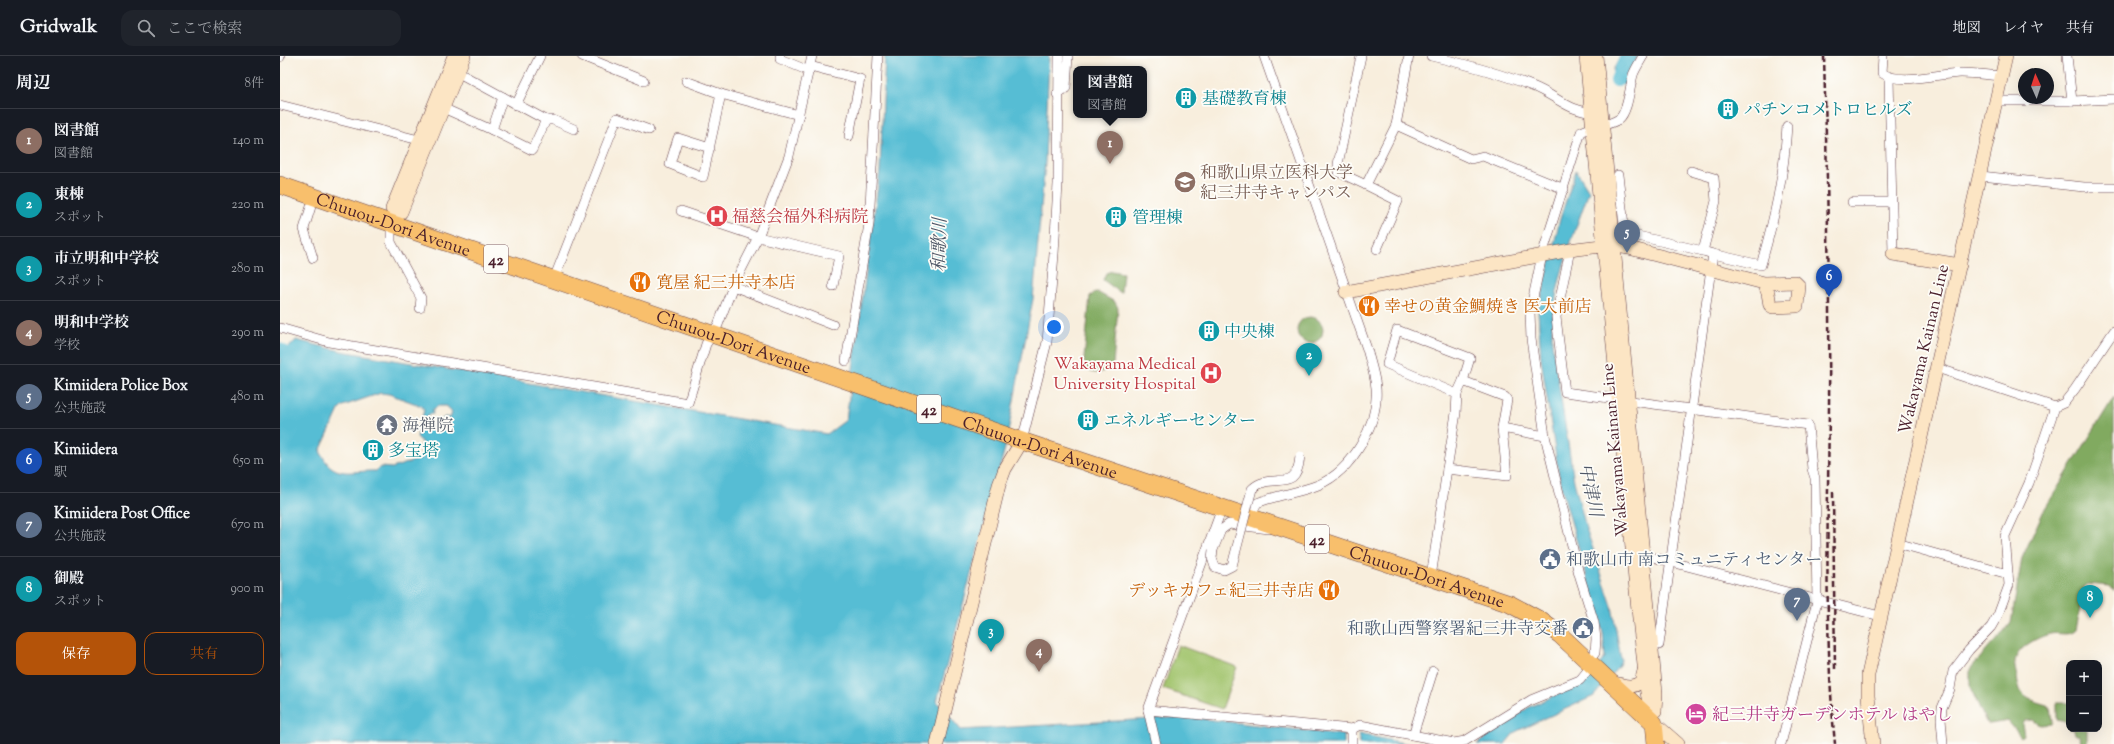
<!DOCTYPE html>
<html lang="ja">
<head>
<meta charset="utf-8">
<style>
	body { margin:0; font-family:"Sorts Mill Goudy","Noto Serif JP",serif; background:#20242c; color:#f1f3f6 }
	.controls { position:absolute; right:12px; bottom:12px; display:grid; overflow:hidden; border-radius:8px; box-shadow:0 4px 16px #0002 }
	.controls button { width:36px; height:36px; display:grid; place-items:center; padding:0; border:0; border-bottom:1px solid #363941; background:#171b24; color:#f1f3f6; font:20px sans-serif }
	.compass { position:absolute; left:1738px; top:12px; width:36px; height:36px; border-radius:50%; background:#171b24; box-shadow:0 4px 16px #0002; rotate:357deg }
	.you { position:absolute; left:774px; top:271px; width:14px; height:14px; margin:-10px; border:3px solid #fff; border-radius:50%; background:#1a73e8; box-shadow:0 0 0 6px #1a73e833 }
	.badge { display:grid; place-items:center; width:26px; height:26px; border-radius:50%; background:#b45309; color:#fff; font-size:13px; font-weight:700 }
	.pin { position:absolute; translate:-50% -33px; filter:drop-shadow(0 1px 2px #0008) }
	.pin::after { content:''; position:absolute; top:21px; width:14px; height:12px; background:inherit; clip-path:polygon(0 0,100% 0,50% 100%) }
	.popup { position:absolute; left:793px; top:10px; width:74px; height:52px; box-sizing:border-box; display:grid; place-content:center; border-radius:8px; background:#171b24; filter:drop-shadow(0 1px 3px #0005); font-size:13px; white-space:nowrap; color:#9ea1a6 }
	.popup b { font-size:15px; color:#f1f3f6 }
	.popup::after { content:''; position:absolute; left:50%; top:100%; margin-left:-8px; border:8px solid transparent; border-top-color:#171b24 }
	.list { margin:0; padding:0; list-style:none }
	h2 { display:flex; justify-content:space-between; align-items:center; height:52px; margin:0; padding:0 16px; font-size:17px }
	h2 small { font-size:13px; font-weight:400; color:#9ea1a6 }
	.list li { display:grid; grid-template-columns:26px 1fr auto; gap:12px; align-items:center; box-sizing:border-box; height:64px; padding:0 16px; border-top:1px solid #363941 }
	.list b { display:block; font-size:15px; white-space:nowrap }
	.list p { margin:0; font-size:13px; white-space:nowrap; color:#9ea1a6 }
	.list em { font-size:13px; font-style:normal; color:#9ea1a6 }
	.actions { display:flex; gap:8px; padding:12px 16px }
	.actions a { flex:1; padding:9px 0; border:1px solid #b45309; border-radius:12px; text-align:center; font-size:14px; color:#b45309 }
	.actions .main { background:#b45309; color:#fff }
	.icon { flex:none; width:22px; height:22px; fill:none; stroke:currentColor; stroke-width:2; stroke-linecap:round; stroke-linejoin:round }
	.map { position:relative; flex:none; width:1834px; height:688px; overflow:hidden }
	header { display:flex; align-items:center; gap:24px; box-sizing:border-box; height:56px; padding:0 20px; background:#171b24; border-bottom:1px solid #363941 }
	header strong { font-size:19px }
	nav { display:flex; gap:22px; margin-inline-start:auto; font-size:14px }
	.search { width:280px; height:36px; background:#20242c; display:flex; align-items:center; gap:10px; box-sizing:border-box; padding:0 14px; border-radius:12px; color:#9ea1a6; font-size:15px }
	main { display:flex }
	aside { flex:1; background:#171b24 }
	.map>svg:first-child { display:block }
	.green { fill:#a2c46d; stroke:#76724c }
	.forest { fill:#81aa60; stroke:#666446 }
	.water { fill:#56bdd4; stroke:#506e80; fill-rule:evenodd }
	.lines { fill:none; stroke-linecap:round; stroke-linejoin:round }
	.river { stroke:#56bdd4; stroke-width:14 }
	.street-casing { stroke:#643e46; stroke-width:10 }
	.secondary-casing { stroke:#643e46; stroke-width:14 }
	.highway-casing { stroke:#643e46; stroke-width:18 }
	.street { stroke:#fff; stroke-width:9 }
	.secondary { stroke:#fce5c4; stroke-width:13 }
	.highway { stroke:#f8bf6c; stroke-width:17 }
	.rail { stroke:#4a1f2b; stroke-width:2.5; stroke-dasharray:6 3; stroke-linecap:butt }
	.street-bridge-casing { stroke:#643e46; stroke-width:10; stroke-linecap:butt }
	.street-bridge { stroke:#fff; stroke-width:9 }
	.labels { text-anchor:middle; stroke-width:3.5; stroke-linejoin:round; paint-order:stroke }
	.shield { fill:#fdfcf7; stroke:#806168; stroke-width:1 }
	.shield-label { font-size:16px; font-weight:bold; fill:#4a1f2b }
	.culture-label { font-size:17px; fill:#0d838f; stroke:#fdfcf7; text-anchor:start }
	.education-label { font-size:17px; fill:#785e54; stroke:#fdfcf7; text-anchor:start }
	.health-label { font-size:17px; fill:#be3a42; stroke:#fdfcf7; text-anchor:start }
	.street-label { font-size:17px; fill:#4a1f2b; stroke:#fdfcf7 }
	.food-label { font-size:17px; fill:#c56008; stroke:#fdfcf7; text-anchor:start }
	.worship-label { font-size:17px; fill:#5b616d; stroke:#fdfcf7; text-anchor:start }
	.service-label { font-size:17px; fill:#4e5e75; stroke:#fdfcf7; text-anchor:start }
	.hotel-label { font-size:17px; fill:#b23c85; stroke:#fdfcf7; text-anchor:start }
	.water-label { font-size:18px; font-style:italic; fill:#4e5666; stroke:#fdfcf7 }
</style>
</head>
<body>
<header>
<strong>Gridwalk</strong>
<div class="search"><svg class="icon" aria-label="search" viewBox="0 0 24 24"><circle cx="10" cy="10" r="6"/><path d="M15 15l6 6"/></svg>ここで検索</div>
<nav><a>地図</a><a>レイヤ</a><a>共有</a></nav>
</header>
<main>
<aside>
<h2>周辺<small>8件</small></h2>
<ul class="list">
<li><span class="badge" style="background:#8d6e63">1</span><div><b>図書館</b><p>図書館</p></div><em>140 m</em></li>
<li><span class="badge" style="background:#0f9aa8">2</span><div><b>東棟</b><p>スポット</p></div><em>220 m</em></li>
<li><span class="badge" style="background:#0f9aa8">3</span><div><b>市立明和中学校</b><p>スポット</p></div><em>280 m</em></li>
<li><span class="badge" style="background:#8d6e63">4</span><div><b>明和中学校</b><p>学校</p></div><em>290 m</em></li>
<li><span class="badge" style="background:#5c6f8a">5</span><div><b>Kimiidera Police Box</b><p>公共施設</p></div><em>480 m</em></li>
<li><span class="badge" style="background:#1a4fb4">6</span><div><b>Kimiidera</b><p>駅</p></div><em>650 m</em></li>
<li><span class="badge" style="background:#5c6f8a">7</span><div><b>Kimiidera Post Office</b><p>公共施設</p></div><em>670 m</em></li>
<li><span class="badge" style="background:#0f9aa8">8</span><div><b>御殿</b><p>スポット</p></div><em>900 m</em></li>
</ul>
<div class="actions"><a class="main">保存</a><a>共有</a></div>
</aside>
<div class="map">
<svg width="1834" height="688" viewBox="0 0 1834 688">
	<rect width="100%" height="100%" fill="#fdfcf7"/>
	<filter id="ink" filterUnits="userSpaceOnUse"><feTurbulence type="fractalNoise" baseFrequency=".025" numOctaves="2"/><feDisplacementMap in="SourceGraphic" scale="8" xChannelSelector="R" yChannelSelector="G"/><feConvolveMatrix kernelMatrix="1 2 1 2 8 2 1 2 1" color-interpolation-filters="sRGB"/></filter>
	<filter id="wash" filterUnits="userSpaceOnUse"><feTurbulence type="fractalNoise" baseFrequency=".012" numOctaves="4" result="noise"/><feDisplacementMap in="SourceGraphic" scale="16" xChannelSelector="R" yChannelSelector="G"/><feGaussianBlur stdDeviation="0.9" result="paint"/><feColorMatrix in="noise" values="0 0 0 0 0 0 0 0 0 0 0 0 0 0 0 0 0 1.4 0 .05"/><feComposite in="paint" operator="in"/></filter>
	<g filter="url(#wash)">
		<rect width="100%" height="100%" fill="#f8eedd"/>
		<path class="green" d="M898,589L957,611L942,653L883,633Z"/>
		<g class="forest">
			<path d="M832,215L843,217L841,237L823,224L826,217Z"/>
			<path d="M817,236L835,246L838,252L833,308C823,319 805,322 804,303L810,240Z"/>
			<circle cx="1030" cy="274" r="13"/>
			<path d="M1834,341V535L1830,530L1808,528L1804,531L1796,574C1789,581 1779,576 1770,578C1758,581 1736,592 1735,606C1734,610 1736,616 1737,621C1739,644 1752,644 1770,650L1772,666L1771,668L1760,669L1753,664L1744,665L1742,668L1744,679L1741,681L1728,665L1710,668L1706,666L1690,631V613L1731,567L1742,502L1764,454Z"/>
			<path d="M1777,647H1789V673H1807V688H1801L1800,680L1794,678L1793,673H1789L1788,666L1777,664Z"/>
		</g>
		<g class="water">
			<path d="M605,0H769L765,106L753,243L725,392L657,645L660,649L681,674L907,661L1064,679V688H0V301L16,284L61,295L547,378L566,364L600,114ZM101,337L109,338L142,350L144,354L137,381L141,385L142,402L112,412L100,411L96,415C71,414 53,425 40,395L59,354L63,350ZM158,350H167L172,357L170,362L165,361L159,365L158,369L144,368V364L149,358H153L152,354Z"/>
			<path d="M1341,0H1358L1344,30L1333,14Z"/>
			<path d="M1296,114L1309,135C1292,184 1271,233 1272,286L1294,425L1306,472L1332,550L1341,604L1338,611L1314,640L1235,676L1225,688H1197L1249,651L1301,628L1325,602L1323,577L1280,427L1261,303L1258,256L1280,163Z"/>
			<path d="M1079,678L1129,688H1079Z"/>
		</g>
		<g class="lines">
			<g class="river">
				<path d="M1337,24L1347,0"/>
				<path d="M0,294L16,303"/>
			</g>
		</g>
	</g>
	<g filter="url(#ink)">
		<g class="lines">
			<g class="street-casing">
				<g id="street">
					<path d="M302,0L364,25"/>
					<path d="M500,0V3L529,15"/>
					<path d="M1081,0L1058,108V116L1086,129"/>
					<path d="M1151,0C1185,8 1219,17 1252,30C1278,40 1285,55 1317,57"/>
					<path d="M1603,0L1602,17C1620,30 1659,17 1681,17C1695,17 1708,19 1722,20"/>
					<path d="M0,1V0"/>
					<path d="M530,10L580,23L569,80"/>
					<path d="M1609,22L1613,198"/>
					<path d="M406,25L441,38L519,59"/>
					<path d="M777,38L786,32L788,0"/>
					<path d="M1716,45H1792L1787,0"/>
					<path d="M1792,45L1834,43"/>
					<path d="M0,49L139,84"/>
					<path d="M236,49L260,0"/>
					<path d="M163,52L212,74L223,41L177,16"/>
					<path d="M266,64H273L294,73"/>
					<path d="M1116,69L1191,103L1203,100L1284,133"/>
					<path d="M212,74L252,94L266,64L223,41"/>
					<path d="M430,92L398,82L390,108L423,121L441,38"/>
					<path d="M1338,119L1345,177L1423,195"/>
					<path d="M1701,120L1804,131H1834"/>
					<path d="M1572,146H1611"/>
					<path d="M401,155L478,181L559,200L553,230"/>
					<path d="M111,167V186L141,242L140,252"/>
					<path d="M1097,193L1118,145L1086,129L1116,69L1129,0"/>
					<path d="M1290,194L1276,261L1285,336L1528,369L1532,413L1535,422L1537,545L1501,688"/>
					<path d="M1433,198L1481,209C1495,160 1504,120 1507,70"/>
					<path d="M33,202L24,173L34,141"/>
					<path d="M274,223L337,62L369,74"/>
					<path d="M453,230L553,269"/>
					<path d="M0,272L49,286L408,347L426,288L438,269L453,230L478,181L509,100L532,0"/>
					<path d="M566,305L589,168L598,0"/>
					<path d="M1657,312L1775,351"/>
					<path d="M1177,338L1183,325L1225,341L1227,344L1222,372"/>
					<path d="M742,385L767,286L774,198L778,128L779,0"/>
					<path d="M1167,413L1176,357L1177,338L1107,308L1117,274L1190,302L1183,325"/>
					<path d="M970,460L977,447C996,439 1018,437 1038,429C1072,415 1099,368 1096,332C1095,319 1090,305 1087,293L984,0"/>
					<path d="M1617,487L1728,518"/>
					<path d="M933,494L941,474L949,468L989,473"/>
					<path d="M1358,501L1368,500L1600,560"/>
					<path d="M1151,521L1167,413L1227,420L1222,372L1265,380"/>
					<path d="M1371,591L1379,589L1433,198L1423,195L1436,145L1434,122L1411,115"/>
					<path d="M1308,606L1315,597L1316,583L1314,566L1299,518L1265,380L1251,283L1250,256L1262,199L1301,76C1313,69 1327,71 1339,63C1348,56 1350,30 1353,19C1355,13 1360,6 1363,0"/>
					<path d="M868,654L1072,673L1080,669L1174,687L1185,685L1251,644L1300,624L1312,609"/>
					<path d="M1133,679L1153,615"/>
					<path d="M876,688L868,654L942,452"/>
					<path d="M1072,688V673"/>
					<path d="M1663,688L1661,663L1662,652L1670,633L1673,615L1689,594L1711,571L1718,559L1729,529L1725,480L1749,427L1775,351L1784,347L1795,333L1834,275"/>
				</g>
			</g>
			<g class="secondary-casing">
				<g id="secondary">
					<path d="M1306,0L1356,534L1367,637L1374,667"/>
					<path d="M1316,0L1376,637L1375,655"/>
					<path d="M112,153L174,0"/>
					<path d="M111,167L121,156L184,0"/>
					<path d="M1613,198L1680,209"/>
					<path d="M1066,236L1296,193L1330,189L1349,192L1484,227L1515,226L1519,230L1517,250L1493,251L1490,249L1488,237L1484,227"/>
					<path d="M1332,627C1343,628 1350,634 1361,626L1364,615"/>
					<path d="M1374,667L1398,688"/>
					<path d="M657,688L719,429L725,413L742,385"/>
					<path d="M1593,688L1588,640V619L1726,0"/>
				</g>
			</g>
			<g class="highway-casing">
				<g id="highway">
					<path id="s1" d="M0,129L742,385L1230,548L1260,564L1280,579L1374,667L1376,688"/>
				</g>
			</g>
			<use href="#street" class="street"/>
			<use href="#secondary" class="secondary"/>
			<use href="#highway" class="highway"/>
			<g class="rail">
				<path d="M1544,0C1547,116 1550,233 1549,349C1548,463 1544,575 1555,688"/>
				<path d="M1553,436L1555,614"/>
			</g>
			<g class="street-bridge-casing">
				<path id="street-bridge" d="M933,494L932,502L935,511L944,514L952,510L972,433C992,414 1017,440 1020,400"/>
			</g>
			<use href="#street-bridge" class="street-bridge"/>
		</g>
	</g>
	<defs>
		<g id="building-disc" transform="scale(1.15)"><circle r="9.5" fill="#0f9aa8" stroke="#fdfcf7"/><path d="M-4-6H4V6H1V3H-1V6H-4ZM-2.5-4.3h1.7v1.8h-1.7ZM.8-4.3h1.7v1.8H.8ZM-2.5-1h1.7V.8h-1.7ZM.8-1h1.7V.8H.8Z" fill="#fff"/></g>
		<g id="university-disc" transform="scale(1.15)"><circle r="9.5" fill="#8d6e63" stroke="#fdfcf7"/><path d="M0-5L7-2L0 1L-7-2ZM-4 1L0 2.5L4 1V4Q0 6-4 4Z" fill="#fff"/></g>
		<g id="hospital-disc" transform="scale(1.15)"><circle r="9.5" fill="#e0444e" stroke="#fdfcf7"/><path d="M-5-5h3v3.5h4V-5h3V5h-3V1.5h-4V5h-3Z" fill="#fff"/></g>
		<g id="restaurant-disc" transform="scale(1.15)"><circle r="9.5" fill="#e8710a" stroke="#fdfcf7"/><path d="M-5-6h1v4h1v-4h1v4h1v-4h1v5L-1.5 .5V6h-2V.5L-5-1ZM5-6V6H3V1.5H1.5Q1.5-4 5-6Z" fill="#fff"/></g>
		<g id="temple-disc" transform="scale(1.15)"><circle r="9.5" fill="#6b7280" stroke="#fdfcf7"/><path d="M0-6L5-2H3V0L6.5 2.5H4V6H1.5V3h-3V6H-4V2.5H-6.5L-3 0V-2H-5Z" fill="#fff"/></g>
		<g id="civic-disc" transform="scale(1.15)"><circle r="9.5" fill="#5c6f8a" stroke="#fdfcf7"/><path d="M-.6-6.5H3V-4.5H.6V-3L4-1V1h2V6H-6V1h2V-1L-.6-3ZM-1.2 2.5V6h2.4V2.5Z" fill="#fff"/></g>
		<g id="hotel-disc" transform="scale(1.15)"><circle r="9.5" fill="#d1479c" stroke="#fdfcf7"/><path d="M-6-4.5h1.5V1H6V5H4.5V3h-9V5H-6ZM-4 0a1.8 1.8 0 1 1 3.6 0ZM.5 0V-2.5h3Q6-2.5 6 0Z" fill="#fff"/></g>
	</defs>
	<g fill-rule="evenodd">
		<use href="#building-disc" x="906" y="42"/>
		<use href="#building-disc" x="1448" y="53"/>
		<use href="#university-disc" x="905" y="126"/>
		<use href="#hospital-disc" x="437" y="160"/>
		<use href="#building-disc" x="836" y="161"/>
		<use href="#restaurant-disc" x="360" y="226"/>
		<use href="#restaurant-disc" x="1089" y="250"/>
		<use href="#building-disc" x="929" y="275"/>
		<use href="#hospital-disc" x="931" y="317"/>
		<use href="#building-disc" x="808" y="364"/>
		<use href="#temple-disc" x="107" y="369"/>
		<use href="#building-disc" x="93" y="394"/>
		<use href="#civic-disc" x="1270" y="503"/>
		<use href="#restaurant-disc" x="1049" y="534"/>
		<use href="#civic-disc" x="1303" y="572"/>
		<use href="#hotel-disc" x="1416" y="658"/>
	</g>
	<g class="labels">
		<g class="shield">
			<rect x="204" y="189" width="24" height="28" rx="3"/>
			<rect x="637" y="339" width="24" height="28" rx="3"/>
			<rect x="1025" y="469" width="24" height="28" rx="3"/>
		</g>
		<g class="shield-label">
			<text x="216" y="209">42</text>
			<text x="649" y="359">42</text>
			<text x="1037" y="489">42</text>
		</g>
		<g class="culture-label">
			<text x="922" y="48">基礎教育棟</text>
			<text x="1464" y="59">パチンコメトロヒルズ</text>
			<text x="852" y="167">管理棟</text>
			<text x="944" y="281">中央棟</text>
			<text x="824" y="370">エネルギーセンター</text>
			<text x="108" y="400">多宝塔</text>
		</g>
		<g class="education-label">
			<text x="920" y="122">和歌山県立医科大学<tspan x="920" dy="20">紀三井寺キャンパス</tspan></text>
		</g>
		<g class="health-label">
			<text x="452" y="166">福慈会福外科病院</text>
			<text x="916" y="313" text-anchor="end">Wakayama Medical<tspan x="916" dy="20">University Hospital</tspan></text>
		</g>
		<g class="street-label">
			<text dy="6" stroke="none"><textPath href="#s1" startOffset="120">Chuuou-Dori Avenue</textPath></text>
			<text dy="6" stroke="none"><textPath href="#s1" startOffset="480">Chuuou-Dori Avenue</textPath></text>
			<text transform="translate(1643 293) rotate(-77)" y="6">Wakayama Kainan Line</text>
			<text dy="6" stroke="none"><textPath href="#s1" startOffset="804">Chuuou-Dori Avenue</textPath></text>
			<text transform="translate(1334 394) rotate(-95)" y="6">Wakayama Kainan Line</text>
			<text dy="6" stroke="none"><textPath href="#s1" startOffset="1212">Chuuou-Dori Avenue</textPath></text>
		</g>
		<g class="food-label">
			<text x="376" y="232">寛屋 紀三井寺本店</text>
			<text x="1104" y="256">幸せの黄金鯛焼き 医大前店</text>
			<text x="1034" y="540" text-anchor="end">デッキカフェ紀三井寺店</text>
		</g>
		<g class="worship-label">
			<text x="122" y="375">海禅院</text>
		</g>
		<g class="service-label">
			<text x="1286" y="509">和歌山市 南コミュニティセンター</text>
			<text x="1288" y="578" text-anchor="end">和歌山西警察署紀三井寺交番</text>
		</g>
		<g class="hotel-label">
			<text x="1432" y="664">紀三井寺ガーデンホテル はやし</text>
		</g>
		<g class="water-label">
			<text transform="translate(659 189) rotate(-89)" y="6">和歌川</text>
			<text transform="translate(1311 434) rotate(78)" y="6">中津川</text>
		</g>
	</g>
</svg>
<div class="controls">
<button>+</button>
<button>−</button>
</div>
<svg class="compass" viewBox="-18 -18 36 36"><path d="M0-13l5 13h-10z" fill="#e53935"/><path d="M0 13l5-13h-10z" fill="#9ea1a6"/></svg>
<div class="you"></div>
<div class="pin badge" style="left:830px;top:108px;background:#8d6e63">1</div>
<div class="popup"><b>図書館</b>図書館</div>
<div class="pin badge" style="left:1029px;top:320px;background:#0f9aa8">2</div>
<div class="pin badge" style="left:711px;top:596px;background:#0f9aa8">3</div>
<div class="pin badge" style="left:759px;top:616px;background:#8d6e63">4</div>
<div class="pin badge" style="left:1347px;top:197px;background:#5c6f8a">5</div>
<div class="pin badge" style="left:1549px;top:241px;background:#1a4fb4">6</div>
<div class="pin badge" style="left:1517px;top:565px;background:#5c6f8a">7</div>
<div class="pin badge" style="left:1810px;top:562px;background:#0f9aa8">8</div>
</div>
</main>
</body>
</html>
